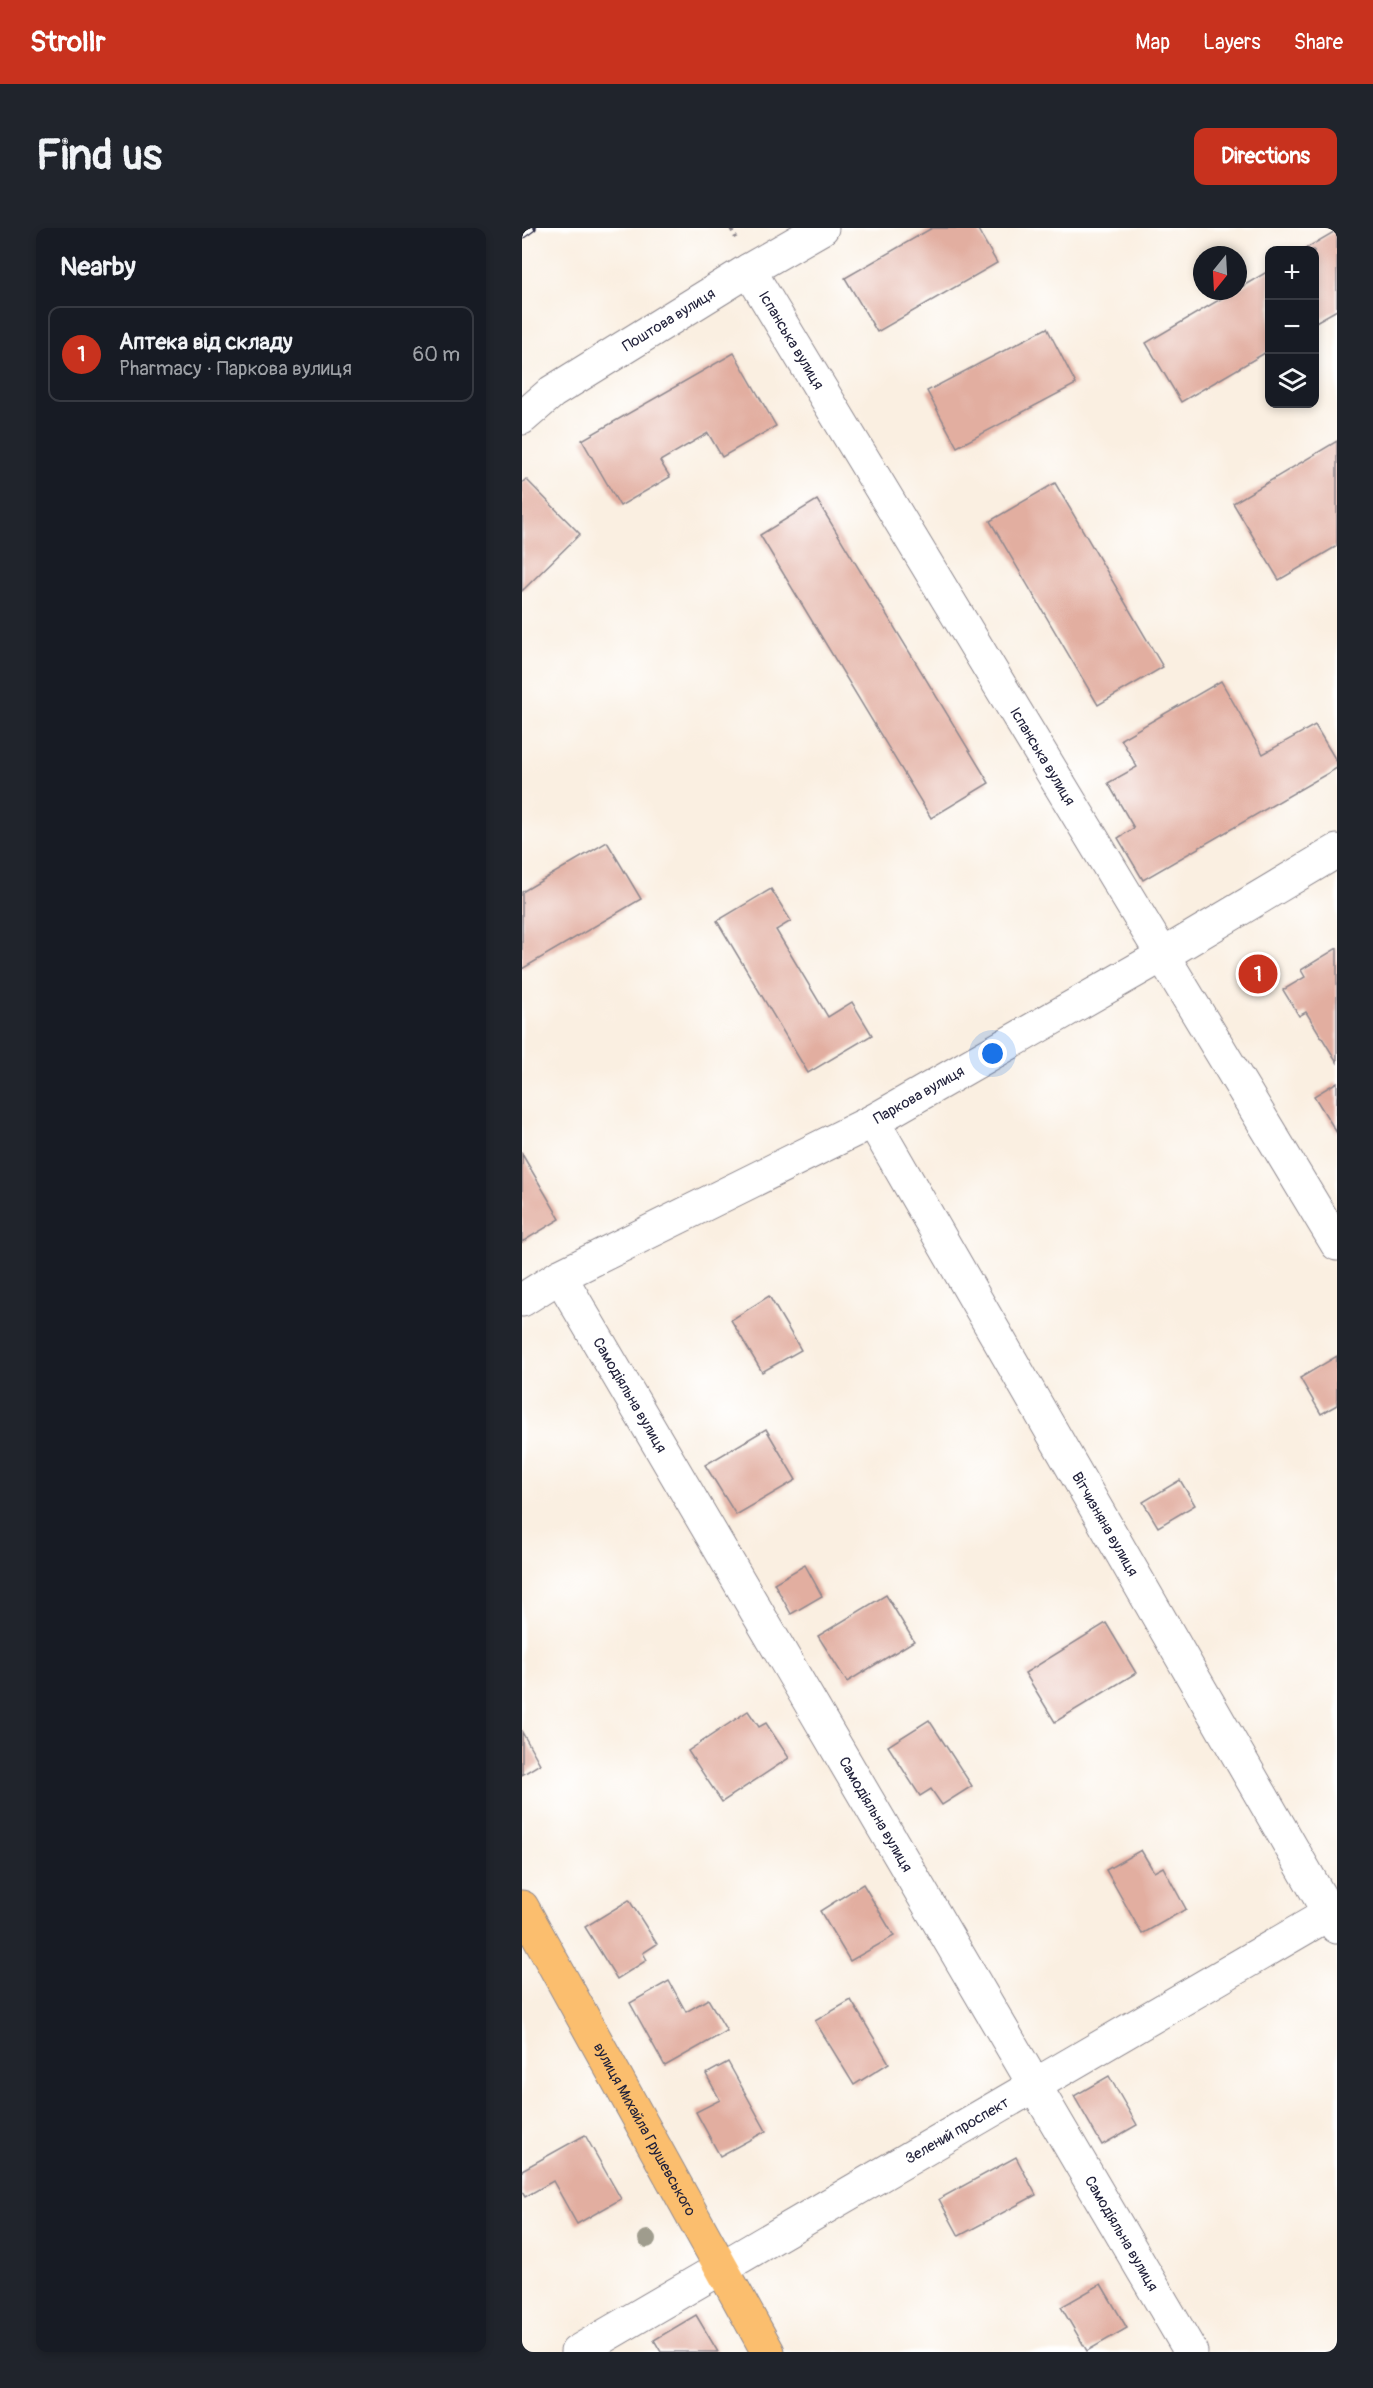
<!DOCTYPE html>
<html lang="en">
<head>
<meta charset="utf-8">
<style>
	body { margin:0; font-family:Pangolin,sans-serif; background:#20242c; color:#f1f3f6 }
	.controls { position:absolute; right:18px; top:18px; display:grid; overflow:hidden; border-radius:12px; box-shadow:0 3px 9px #0003 }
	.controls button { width:54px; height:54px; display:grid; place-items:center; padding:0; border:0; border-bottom:2px solid #363941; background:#171b24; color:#f1f3f6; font:30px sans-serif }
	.compass { position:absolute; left:671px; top:18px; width:54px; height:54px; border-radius:50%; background:#171b24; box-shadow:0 3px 9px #0003; rotate:198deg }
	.you { position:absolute; left:471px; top:826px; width:21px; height:21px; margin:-15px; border:4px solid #fff; border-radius:50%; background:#1a73e8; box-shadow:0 0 0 9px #1a73e833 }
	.badge { display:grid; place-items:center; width:39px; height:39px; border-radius:50%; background:#c8321e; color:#fff; font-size:20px; font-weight:700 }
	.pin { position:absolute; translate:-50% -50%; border:3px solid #fff; box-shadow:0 2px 6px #0006 }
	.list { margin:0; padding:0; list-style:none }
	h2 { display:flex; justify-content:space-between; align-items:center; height:78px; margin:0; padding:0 24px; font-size:26px }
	h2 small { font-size:20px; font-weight:400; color:#9ea1a6 }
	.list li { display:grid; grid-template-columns:39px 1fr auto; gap:18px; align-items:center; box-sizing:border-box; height:96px; margin:0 12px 12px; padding:0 12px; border:2px solid #363941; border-radius:12px }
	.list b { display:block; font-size:22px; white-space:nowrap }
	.list p { margin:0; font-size:20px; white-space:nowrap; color:#9ea1a6 }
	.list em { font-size:20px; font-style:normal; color:#9ea1a6 }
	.icon { flex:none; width:33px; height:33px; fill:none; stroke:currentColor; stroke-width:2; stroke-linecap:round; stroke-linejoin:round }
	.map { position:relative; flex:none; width:815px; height:2124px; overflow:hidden; border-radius:12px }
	header { display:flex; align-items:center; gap:36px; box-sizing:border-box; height:84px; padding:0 30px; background:#c8321e; color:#fff }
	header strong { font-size:28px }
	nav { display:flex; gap:33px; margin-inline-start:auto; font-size:21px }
	.intro { display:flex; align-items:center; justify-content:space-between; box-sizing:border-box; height:144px; padding:0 36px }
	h1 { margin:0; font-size:42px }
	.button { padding:15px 27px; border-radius:12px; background:#c8321e; color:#fff; font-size:21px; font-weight:700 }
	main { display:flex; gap:36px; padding:0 36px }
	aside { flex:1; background:#171b24; border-radius:12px; box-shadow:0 3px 9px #0003 }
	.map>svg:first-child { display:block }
	.building { fill:#e2aea0 }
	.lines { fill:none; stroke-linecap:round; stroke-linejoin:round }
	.minor-casing { stroke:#8e888e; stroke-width:35 }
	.primary-casing { stroke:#8e888e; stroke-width:35 }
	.path { stroke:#8e888e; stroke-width:4; stroke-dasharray:4.5 4.5; stroke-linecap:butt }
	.minor { stroke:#fff; stroke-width:33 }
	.primary { stroke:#fbbe6e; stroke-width:33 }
	.rail-casing { stroke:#22223b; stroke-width:7 }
	.rail { stroke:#fff; stroke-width:4.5; stroke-dasharray:14; stroke-linecap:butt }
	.tree { fill:#9f9c8d }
	.labels { text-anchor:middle; stroke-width:6; stroke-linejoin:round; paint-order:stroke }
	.street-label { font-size:15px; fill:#22223b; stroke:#fff }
</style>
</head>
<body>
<header>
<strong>Strollr</strong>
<nav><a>Map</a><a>Layers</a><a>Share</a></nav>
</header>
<div class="intro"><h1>Find us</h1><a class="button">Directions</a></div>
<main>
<aside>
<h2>Nearby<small></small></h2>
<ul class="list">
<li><span class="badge">1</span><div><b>Аптека від складу</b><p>Pharmacy · Паркова вулиця</p></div><em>60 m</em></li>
</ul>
</aside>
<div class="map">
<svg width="815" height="2124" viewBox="0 0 815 2124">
	<rect width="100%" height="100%" fill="#fff"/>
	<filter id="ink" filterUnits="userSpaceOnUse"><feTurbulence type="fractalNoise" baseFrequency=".0167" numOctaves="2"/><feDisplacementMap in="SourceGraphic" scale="12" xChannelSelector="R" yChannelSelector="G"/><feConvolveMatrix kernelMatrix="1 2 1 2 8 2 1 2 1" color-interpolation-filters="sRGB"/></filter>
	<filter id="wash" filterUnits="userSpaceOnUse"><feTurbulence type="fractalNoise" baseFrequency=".008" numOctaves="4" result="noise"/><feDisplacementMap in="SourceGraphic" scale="24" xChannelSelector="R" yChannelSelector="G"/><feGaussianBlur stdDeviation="1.35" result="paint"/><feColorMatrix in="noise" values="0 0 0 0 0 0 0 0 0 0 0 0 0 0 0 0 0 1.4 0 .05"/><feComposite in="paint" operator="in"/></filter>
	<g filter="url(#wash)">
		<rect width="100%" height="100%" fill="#faefe1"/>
		<g id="blocks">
			<g class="building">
				<path d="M410,0H455L475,35L355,104L323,50Z"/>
				<path d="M815,2V82L792,95V22H781Z"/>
				<path d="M748,42V122L659,174L624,115L712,63H716V61Z"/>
				<path d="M525,100L554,156L435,219L405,163Z"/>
				<path d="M212,125L254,198L200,229L186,205L138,233L148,249L98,278L60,212Z"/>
				<path d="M815,213V318L757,352L711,275Z"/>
				<path d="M4,251L58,306L0,363V255Z"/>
				<path d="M533,255L641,439L576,477L468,293Z"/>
				<path d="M295,272L467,555L409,590L238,307Z"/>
				<path d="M699,453L741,526L793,497L815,534V540L621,652L596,610L612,600L586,555L615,539L599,511Z"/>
				<path d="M85,614L119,671L0,741V664Z"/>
				<path d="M249,661L269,693L254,702L306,789L330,774L350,807L286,845L195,693Z"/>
				<path d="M815,720V834L784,784L777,788L761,762L783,749L779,742Z"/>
				<path d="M815,854V905L792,868Z"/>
				<path d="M0,926L38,991L0,1014Z"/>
				<path d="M247,1068L279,1122L240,1144L209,1092Z"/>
				<path d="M815,1128V1177L799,1186L778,1150Z"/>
				<path d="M244,1201L274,1252L214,1287L183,1237Z"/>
				<path d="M658,1252L673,1277L636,1299L621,1274Z"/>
				<path d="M283,1337L300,1368L269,1386L252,1355Z"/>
				<path d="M364,1367L392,1413L325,1454L296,1408Z"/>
				<path d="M584,1395L614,1445L533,1494L503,1445Z"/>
				<path d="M226,1483L237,1499L244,1495L267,1530L200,1574L166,1523Z"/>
				<path d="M407,1492L450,1558L420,1577L409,1561L398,1568L366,1518Z"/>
				<path d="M0,1504L18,1536L0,1547Z"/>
				<path d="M619,1622L632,1644L641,1639L664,1681L620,1706L584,1642Z"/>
				<path d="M341,1656L372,1708L328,1733L298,1683Z"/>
				<path d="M107,1672L135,1716L121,1725L125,1732L95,1751L63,1699Z"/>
				<path d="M147,1753L164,1784L186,1771L205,1803L143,1838L108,1775Z"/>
				<path d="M329,1772L367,1835L332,1857L293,1793Z"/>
				<path d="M206,1834L244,1903L198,1928L174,1884L198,1872L184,1846Z"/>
				<path d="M587,1848L615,1897L580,1917L552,1868Z"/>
				<path d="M63,1907L99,1971L55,1996L31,1953L3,1969L0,1964V1942Z"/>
				<path d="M494,1929L514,1967L437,2008L417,1971Z"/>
				<path d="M579,2056L605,2100L565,2123L539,2079Z"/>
				<path d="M174,2087L196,2124H139L132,2112Z"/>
			</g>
		</g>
	</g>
	<g filter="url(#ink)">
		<use href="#blocks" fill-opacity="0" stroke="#8e888e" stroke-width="1.5"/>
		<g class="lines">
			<g class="minor-casing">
				<g id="minor">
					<path id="s1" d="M227,42L815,1016"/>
					<path id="s2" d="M0,190L30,164L227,42L300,0"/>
					<path id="s3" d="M351,893L815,1699"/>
					<path id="s4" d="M38,1048L669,2124"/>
					<path id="s5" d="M0,1072L38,1048L351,893L641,727L815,623"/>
					<path id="s6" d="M55,2124L815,1681"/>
				</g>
			</g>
			<g class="primary-casing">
				<g id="primary">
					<path id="s7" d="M0,1679L246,2124"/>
				</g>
			</g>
			<path class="path" d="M209,0L214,10"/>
			<use href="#minor" class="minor"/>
			<use href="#primary" class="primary"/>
			<g class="rail-casing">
				<path id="rail" d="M0,8L11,0"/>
			</g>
			<use href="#rail" class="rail"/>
		</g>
		<circle class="tree" cx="125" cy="2011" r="9"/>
	</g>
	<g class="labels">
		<g class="street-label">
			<text dy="5" stroke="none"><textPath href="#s2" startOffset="177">Поштова вулиця</textPath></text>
			<text dy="5" stroke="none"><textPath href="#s1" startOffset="82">Іспанська вулиця</textPath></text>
			<text dy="5" stroke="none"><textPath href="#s1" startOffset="568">Іспанська вулиця</textPath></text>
			<text dy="5" stroke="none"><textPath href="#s5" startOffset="447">Паркова вулиця</textPath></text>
			<text dy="5" stroke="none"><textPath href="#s4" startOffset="138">Самодіяльна вулиця</textPath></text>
			<text dy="5" stroke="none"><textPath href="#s3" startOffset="465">Вітчизняна вулиця</textPath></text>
			<text dy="5" stroke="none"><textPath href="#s4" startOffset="624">Самодіяльна вулиця</textPath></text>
			<text dy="5" stroke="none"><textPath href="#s7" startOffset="254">вулиця Михайла Грушевського</textPath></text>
			<text dy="5" stroke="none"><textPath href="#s6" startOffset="440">Зелений проспект</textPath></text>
			<text dy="5" stroke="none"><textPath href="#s4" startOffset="1110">Самодіяльна вулиця</textPath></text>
		</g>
	</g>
</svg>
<div class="controls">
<button>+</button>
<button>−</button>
<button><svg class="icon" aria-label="layers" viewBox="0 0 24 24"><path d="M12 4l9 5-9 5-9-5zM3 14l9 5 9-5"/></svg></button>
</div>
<svg class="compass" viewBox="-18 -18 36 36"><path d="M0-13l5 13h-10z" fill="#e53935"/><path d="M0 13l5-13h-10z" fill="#9ea1a6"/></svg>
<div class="you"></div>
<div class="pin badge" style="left:736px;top:746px">1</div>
</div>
</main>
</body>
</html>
